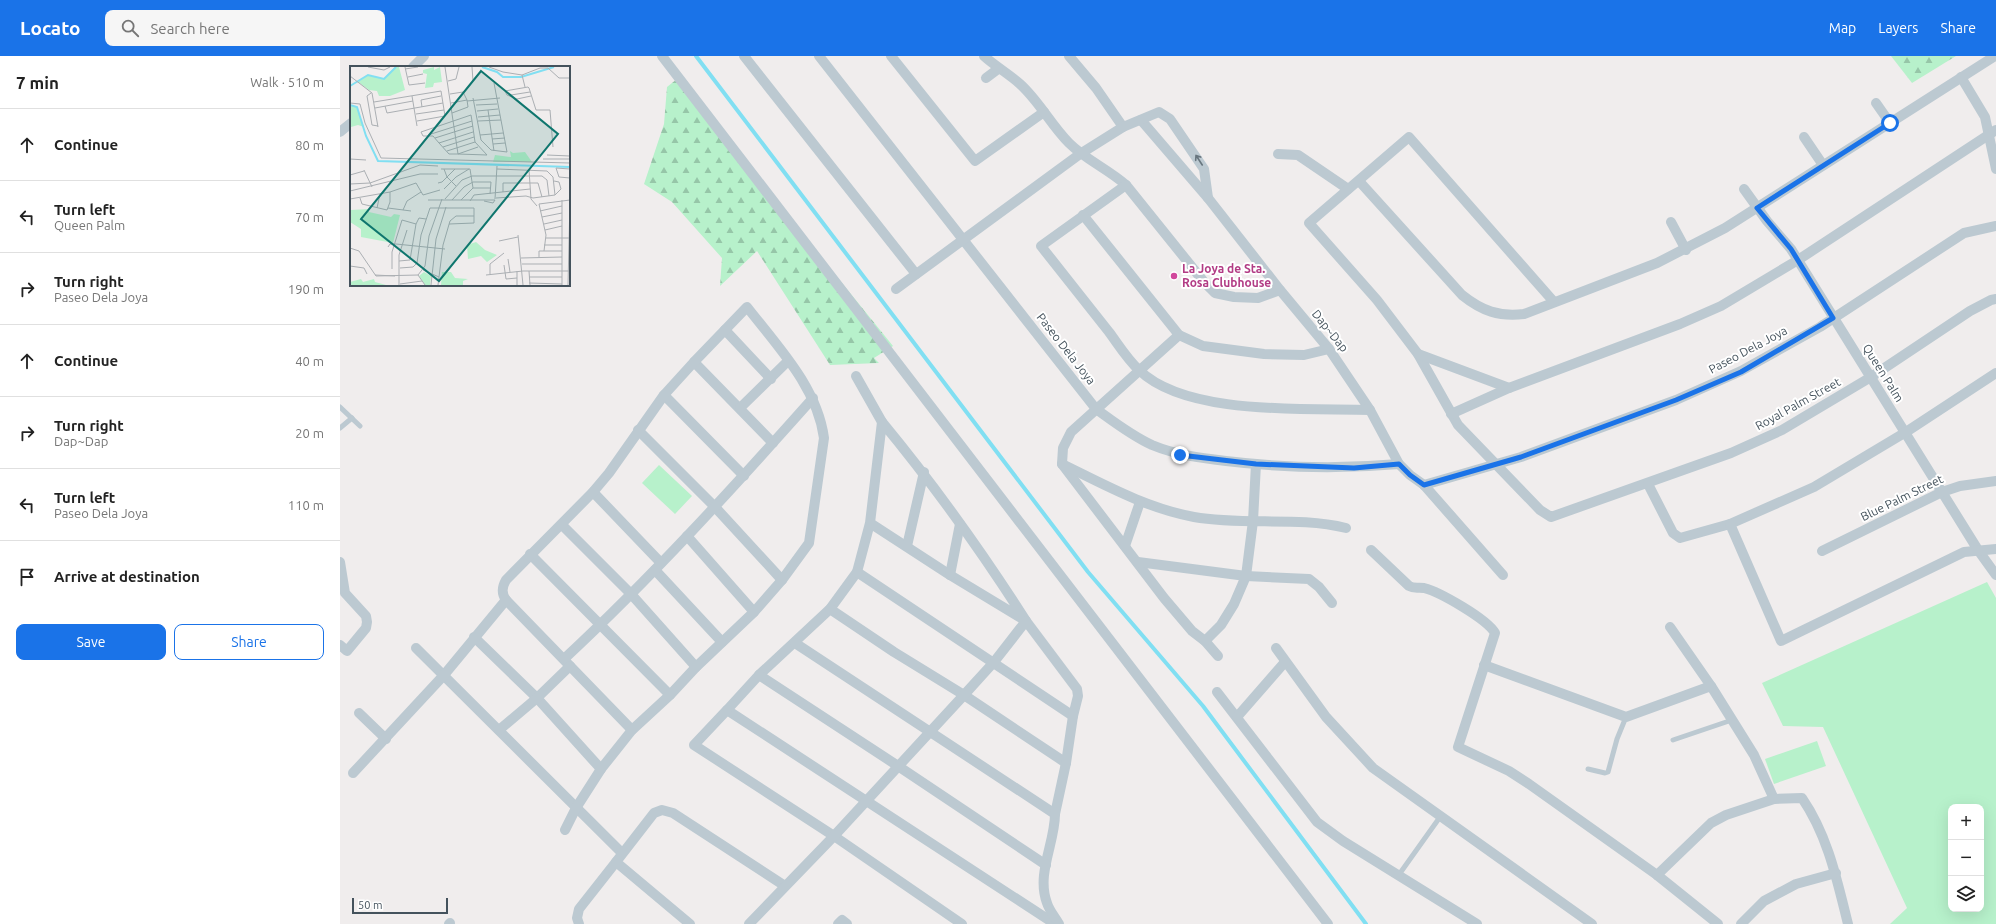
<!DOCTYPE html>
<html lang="en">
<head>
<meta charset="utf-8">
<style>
	body { margin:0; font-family:Ubuntu,sans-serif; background:#f6f6f6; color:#222 }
	.controls { position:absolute; right:12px; bottom:12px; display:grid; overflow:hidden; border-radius:8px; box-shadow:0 4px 16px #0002 }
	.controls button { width:36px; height:36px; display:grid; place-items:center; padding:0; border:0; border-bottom:1px solid #e0e0e0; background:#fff; color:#222; font:20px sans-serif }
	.scale { position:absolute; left:12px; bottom:10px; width:96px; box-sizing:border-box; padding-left:4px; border:2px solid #44525c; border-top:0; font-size:11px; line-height:14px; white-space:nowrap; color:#44525c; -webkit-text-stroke:3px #fff; paint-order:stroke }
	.stop { position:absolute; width:12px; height:12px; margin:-9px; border:3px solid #1a73e8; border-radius:50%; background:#fff }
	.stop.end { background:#1a73e8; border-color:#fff; box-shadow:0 1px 4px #0008 }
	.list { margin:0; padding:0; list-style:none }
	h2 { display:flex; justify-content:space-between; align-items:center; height:52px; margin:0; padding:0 16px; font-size:17px }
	h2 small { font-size:13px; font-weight:400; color:#767676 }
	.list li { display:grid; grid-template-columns:26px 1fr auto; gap:12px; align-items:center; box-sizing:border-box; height:72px; padding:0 16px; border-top:1px solid #e0e0e0 }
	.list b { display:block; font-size:15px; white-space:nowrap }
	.list p { margin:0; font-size:13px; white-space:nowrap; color:#767676 }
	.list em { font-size:13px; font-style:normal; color:#767676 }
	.actions { display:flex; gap:8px; padding:12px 16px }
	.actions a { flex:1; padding:9px 0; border:1px solid #1a73e8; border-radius:8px; text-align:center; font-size:14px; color:#1a73e8 }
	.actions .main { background:#1a73e8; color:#fff }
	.icon { flex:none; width:22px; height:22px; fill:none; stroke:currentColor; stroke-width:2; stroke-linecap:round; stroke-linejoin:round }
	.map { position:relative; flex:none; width:1656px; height:868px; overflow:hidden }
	header { display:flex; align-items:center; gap:24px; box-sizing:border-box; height:56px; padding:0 20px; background:#1a73e8; color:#fff }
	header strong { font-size:19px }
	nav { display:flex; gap:22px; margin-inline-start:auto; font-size:14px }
	.search { width:280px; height:36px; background:#f6f6f6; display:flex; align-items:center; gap:10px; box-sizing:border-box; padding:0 14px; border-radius:8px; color:#767676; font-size:15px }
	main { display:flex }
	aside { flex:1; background:#fff }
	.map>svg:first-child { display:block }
	.grass { fill:#b7f1cb; fill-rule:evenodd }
	.forest { fill:url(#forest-firs) }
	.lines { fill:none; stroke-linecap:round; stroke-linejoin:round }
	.stream { stroke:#81dff2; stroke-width:4 }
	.service { stroke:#bcc9d1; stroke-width:5 }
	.minor { stroke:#bcc9d1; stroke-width:10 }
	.oneway { stroke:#68767f }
	.route { stroke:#1a73e8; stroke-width:5 }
	.hotel-dot { fill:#d1479c; stroke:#fff; stroke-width:1.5 }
	.labels { text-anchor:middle; stroke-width:4; stroke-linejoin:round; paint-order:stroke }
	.hotel-label { font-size:12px; font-weight:bold; fill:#b23c85; stroke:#fff; text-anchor:start }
	.street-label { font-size:12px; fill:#44525c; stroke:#fff }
	.inset-river { fill:none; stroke:#81dff2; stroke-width:2 }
	.inset-road { fill:none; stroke:#abafb3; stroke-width:1 }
	.view { fill:#0f766e; fill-opacity:0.15; stroke:#0f766e; stroke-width:2 }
	.inset-edge { fill:none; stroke:#44525c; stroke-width:2 }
</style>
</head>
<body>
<header>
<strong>Locato</strong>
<div class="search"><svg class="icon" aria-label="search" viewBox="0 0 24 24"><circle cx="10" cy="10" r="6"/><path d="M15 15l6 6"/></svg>Search here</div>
<nav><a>Map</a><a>Layers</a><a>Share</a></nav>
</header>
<main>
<aside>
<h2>7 min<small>Walk · 510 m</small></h2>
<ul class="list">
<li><svg class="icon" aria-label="ahead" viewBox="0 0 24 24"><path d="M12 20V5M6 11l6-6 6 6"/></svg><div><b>Continue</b></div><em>80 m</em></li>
<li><svg class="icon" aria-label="left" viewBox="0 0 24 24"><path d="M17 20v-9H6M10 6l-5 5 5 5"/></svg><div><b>Turn left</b><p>Queen Palm</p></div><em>70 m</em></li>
<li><svg class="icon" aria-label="right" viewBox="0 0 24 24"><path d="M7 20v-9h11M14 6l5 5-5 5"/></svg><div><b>Turn right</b><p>Paseo Dela Joya</p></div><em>190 m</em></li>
<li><svg class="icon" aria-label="ahead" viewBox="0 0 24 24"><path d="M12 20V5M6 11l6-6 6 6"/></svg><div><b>Continue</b></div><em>40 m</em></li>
<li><svg class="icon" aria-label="right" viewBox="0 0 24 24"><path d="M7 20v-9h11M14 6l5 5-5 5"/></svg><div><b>Turn right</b><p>Dap~Dap</p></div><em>20 m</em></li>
<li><svg class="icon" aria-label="left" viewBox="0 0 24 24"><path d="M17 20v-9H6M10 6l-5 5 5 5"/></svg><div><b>Turn left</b><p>Paseo Dela Joya</p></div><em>110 m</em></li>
<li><svg class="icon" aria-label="arrive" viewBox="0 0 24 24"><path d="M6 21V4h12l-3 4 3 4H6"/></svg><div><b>Arrive at destination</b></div></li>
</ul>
<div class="actions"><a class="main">Save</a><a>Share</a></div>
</aside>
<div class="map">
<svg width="1656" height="868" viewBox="0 0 1656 868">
	<defs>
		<pattern id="forest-firs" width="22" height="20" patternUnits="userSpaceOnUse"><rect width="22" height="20" fill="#b7f1cb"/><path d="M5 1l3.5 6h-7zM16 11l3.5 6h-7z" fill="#96c6a8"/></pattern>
	</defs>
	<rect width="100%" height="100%" fill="#f0eded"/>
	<g class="grass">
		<path d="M319,409L352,440L335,458L302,427Z"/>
		<path d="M1647,526L1656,542V868H1550L1567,852L1483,671L1443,670L1422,627ZM1611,751H1641V853H1611Z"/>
		<path d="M1477,685L1486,710L1434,728L1425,703Z"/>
	</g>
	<g class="forest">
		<path d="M1551,0H1616L1572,27Z"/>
		<path d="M337,23L553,290L534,302L539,307L490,309L417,195L380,230L382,202L332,146L304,128L324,68L327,31Z"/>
	</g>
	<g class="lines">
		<path class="stream" d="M356,0L748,516L863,650L1026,868"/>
		<g class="service">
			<path d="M0,351L20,370"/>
			<path d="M0,372L12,362"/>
			<path d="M1333,684L1392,664"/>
			<path d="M1248,713L1265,717L1268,716L1277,683L1286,661"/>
			<path d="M1058,820L1100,761"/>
		</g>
		<g class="minor">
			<path d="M322,0L988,868"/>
			<path d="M404,0L576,218"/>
			<path d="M479,0L756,353C774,366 792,380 812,389C836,399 861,402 886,405C944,412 1002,413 1059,408"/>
			<path d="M551,0L635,105L704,56"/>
			<path d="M644,0C655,10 669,18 680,28C699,45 711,69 729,87C746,104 768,113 786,129L864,226L875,237L894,241L918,242L940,234"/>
			<path d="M729,0L756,32L783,71"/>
			<path d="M73,11L84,0"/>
			<path d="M1621,21L1645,61L1656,113"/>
			<path d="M646,22L658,13"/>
			<path d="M1536,47L1550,67"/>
			<path d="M801,64L868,142L940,234L989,293L1030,354L1059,408L1070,419L1084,429L1163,519"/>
			<path d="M0,76L11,67"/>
			<path d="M1464,81L1483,109"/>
			<path d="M938,98L958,99L1008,133"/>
			<path d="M1019,125L1122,239C1142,255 1159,261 1184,258L1317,207L1385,172L1655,0"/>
			<path d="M786,129L701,190C724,219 746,247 769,276C778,288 787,303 799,314C846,360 966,352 1030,354"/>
			<path d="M1404,133L1427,165L1451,193L1638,494L1656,519"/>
			<path d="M743,159L839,279L863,290L924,298L964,299L989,293"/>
			<path d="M1331,166L1346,194"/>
			<path d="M556,233L740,98L783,71L819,56L830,63L864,113L868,142"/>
			<path d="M1214,246L1069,81L969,167L1037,244L1078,298L1118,369L1200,454L1211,461L1391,397L1442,374L1531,321L1630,255L1651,244L1656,243"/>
			<path d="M385,274L431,323"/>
			<path d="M839,279L731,376L723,392L722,408L824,542L852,575L865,585L878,600"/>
			<path d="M1078,298L1169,332"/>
			<path d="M354,306L433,387"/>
			<path d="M516,320L542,366"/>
			<path d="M324,339L404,420"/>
			<path d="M400,352L448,305"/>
			<path d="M1111,358L1169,332L1340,268L1381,250L1458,204L1656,74"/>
			<path d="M298,374L375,451L442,524"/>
			<path d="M722,408C765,429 806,452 854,461C904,470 957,460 1006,472"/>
			<path d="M1308,428L1333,477L1340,482L1390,468L1474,431L1566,376L1656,317"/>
			<path d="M1084,429L1181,401L1336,344L1401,315L1480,271L1624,177L1656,170"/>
			<path d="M253,436L321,507"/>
			<path d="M530,467L610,519L686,565C642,496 594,429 542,366L530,467L517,516L490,553L419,619L387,654L715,868"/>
			<path d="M1390,468L1441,585L1624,496L1656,493"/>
			<path d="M222,469L291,538L356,611"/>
			<path d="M347,480L414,556"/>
			<path d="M567,490L584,416"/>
			<path d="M785,490L800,446"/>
			<path d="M1031,494L1069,530C1074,533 1078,531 1084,532C1100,536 1147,563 1155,577L1118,691L1169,715L1189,728L1317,819L1378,868"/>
			<path d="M1482,495L1602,436L1620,430L1656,425"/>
			<path d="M190,498L330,639"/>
			<path d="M0,506L5,537L26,560L27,566L26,572L7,595L0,589"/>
			<path d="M798,506L906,520L969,523L979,531L992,547"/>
			<path d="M315,514L382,586"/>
			<path d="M517,516L733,660"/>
			<path d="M610,519L620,468"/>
			<path d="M166,544L292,674"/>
			<path d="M490,553L554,596L624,639L726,707"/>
			<path d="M1330,571L1371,630L1414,699L1434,743"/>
			<path d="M134,581L197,642L261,713"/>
			<path d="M865,585L881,569L894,548L906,520L913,465L916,408"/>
			<path d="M455,587L715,758C715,787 696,818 707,847C709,854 715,861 719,868"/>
			<path d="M76,592L282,797"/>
			<path d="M936,592L986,661L1033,712L1252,868"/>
			<path d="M224,603C312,521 393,432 473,342"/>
			<path d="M1144,609L1286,661L1371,630"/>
			<path d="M419,619L558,710L706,809"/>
			<path d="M877,636L977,766L1003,785L1137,868"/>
			<path d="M387,654L354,689L494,780L622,868"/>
			<path d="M19,657L46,683"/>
			<path d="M897,661L945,606"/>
			<path d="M159,674L197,642L230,610"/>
			<path d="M13,717L104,619L166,544C161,537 162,531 166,524L253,436L269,417L324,339L354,306L407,251C438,291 477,331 484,382L469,487L442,524L414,556L356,611L330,639L292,674L261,713L236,752L225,774"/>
			<path d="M1317,819L1371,767L1386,759L1434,743L1462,742C1488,780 1497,824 1508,868"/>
			<path d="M109,868L110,867"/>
			<path d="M239,868L237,862L239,853L276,806"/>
			<path d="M350,868L276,806L314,757L322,754L333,757L445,830"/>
			<path d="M409,868L494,780L624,639L654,606L686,565L737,633L738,640L733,660L726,707L715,758"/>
			<path d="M498,868L502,864L507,868"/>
			<path d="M1401,868L1424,845L1456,828L1496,817"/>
		</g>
	</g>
	<defs><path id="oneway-shaft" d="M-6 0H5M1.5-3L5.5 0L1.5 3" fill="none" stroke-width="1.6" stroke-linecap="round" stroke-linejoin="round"/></defs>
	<use class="oneway" href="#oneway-shaft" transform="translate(859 104) rotate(-123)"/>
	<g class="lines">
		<path class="route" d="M840,399L916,408L1014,412L1059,408L1070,419L1084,429L1181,401L1336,344L1401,316L1493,262L1451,193L1417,152L1550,67"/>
	</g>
	<circle class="hotel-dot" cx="834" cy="220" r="4"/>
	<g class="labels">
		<g class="hotel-label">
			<text x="842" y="217">La Joya de Sta.<tspan x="842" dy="14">Rosa Clubhouse</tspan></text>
		</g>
		<g class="street-label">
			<text transform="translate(990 275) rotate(51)" y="4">Dap~Dap</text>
			<text transform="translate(726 293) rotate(52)" y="4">Paseo Dela Joya</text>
			<text transform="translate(1408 294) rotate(-28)" y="4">Paseo Dela Joya</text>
			<text transform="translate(1543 317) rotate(58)" y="4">Queen Palm</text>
			<text transform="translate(1458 348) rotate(-29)" y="4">Royal Palm Street</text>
			<text transform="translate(1562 442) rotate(-26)" y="4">Blue Palm Street</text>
		</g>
	</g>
	<g transform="translate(10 10)">
		<rect width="220" height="220" fill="#f0eded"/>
		<path d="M45,1H49L55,24L40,30H29L27,25L19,24L8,16L17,9L33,13ZM19,143V146L41,151L44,148L50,149L43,177L11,171V163L0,156L1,144ZM126,176L135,184L147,189L137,196L131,190L118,193L117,179ZM11,213L13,216L24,213L25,216L36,219H1L0,216Z" fill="#b7f1cb"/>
		<path d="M84,1V4L90,1L92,16L84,17L83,21L75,22L77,8L73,7V4ZM0,39L7,41L14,61L8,59L1,61ZM160,85L163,87L175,86L182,96H143L145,89L161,91ZM92,206H101L105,212L118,213L113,215V219H91Z" fill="#b7f1cb"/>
		<path d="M74,206L81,210L80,219H75L69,210Z" fill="#b7f1cb"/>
		<path class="inset-river" d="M132,1L147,6L153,11H171L204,1M0,20L18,9L34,13L46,1M0,39L7,41L16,70L28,95L220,101"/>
		<path class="inset-road" d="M18,1L34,4L40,1M55,1L59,19L75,17M122,1L123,15M139,1L153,6L172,9L190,2H198L209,12H220M55,3L68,1M172,9L175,21M0,10L22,27L28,61M58,11L73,8M98,15L106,13L109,1M21,27L17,30L22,59L28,60M100,28L113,26L117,34M161,29L180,26M62,30L67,60M181,30L167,33L157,29L155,25L178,21L179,22L186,44H200L203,81M123,32L131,74L141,84L157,86L144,17M117,35L150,32M24,36L91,25L95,50L67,55M0,37L10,38L15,57L31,92L220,97M101,37L117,34L118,41L102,47M126,39L147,38M35,40L37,47L93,37M72,41L71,34L91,30M25,42L63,35M138,44L144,85M127,45L148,43M66,48L94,44M128,51L150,49M122,55L121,49L71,66L73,70H83L89,77L123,66M128,55L151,54M78,69L122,55L125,76L137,89L108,88L128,81M130,69L153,67M85,72L123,60M142,73L155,72M89,77L99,88H108L95,1M143,78L155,77M93,81L124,71M97,85L125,76M197,89L220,90M0,93L16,94M193,93H220M91,103H120L123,122M94,103L97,111L106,120M147,103L197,105L203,111L205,129M220,103L206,102L209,111L220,112M14,104L22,121M179,104L181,133L187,140M0,109L14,105M88,117L92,116L105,103M0,118L20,117L70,99L88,100M94,123L106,111L119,103M0,125L70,108H88M153,126V117H188L192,131M10,132L12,138L37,144L40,136V126M146,132L176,130L183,132L205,129L211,123L209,116L204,115M0,133L40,126L66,117L73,129L90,124M95,133L112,114L122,110H192L197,114L199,130M145,133L147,100M78,134H145M102,134L114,121L123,116H141L140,128M111,134L123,122H140M120,135L124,129L180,123M134,135L143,137L145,134M27,142L30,128M38,142L61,145M53,144L57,135L71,126M190,145L212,140M192,151L212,147M194,158L212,154M195,164L212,160M168,169L173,219M196,172H219M149,175L168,171M194,179H212M38,181L40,178H46L95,183M0,182L9,185L26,210L68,209L75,200L79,170L92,133M194,185L196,169L189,138L220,134M189,191V185H212M171,192L212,191M158,193L160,206M49,195L60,194L66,158L69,152L76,153M172,198H212M154,199L156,213L167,212M0,200L14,202L17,208M50,202L63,201L67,197L71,169L80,142H124V157L99,158M42,203V186L52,154L66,158M73,204L89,211M167,205V219M179,205L180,219M140,208V198L154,187M25,209L45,210M68,209L75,219M136,209L173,205H219M179,211H212M179,217L212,218M50,218L72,215M49,219V189L57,164M81,219L86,173L96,141M88,219L93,179L100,155L106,150H124M212,219V134M218,219L220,134"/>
		<path class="view" d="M131,5L208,68L89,215L11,153Z"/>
		<rect width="220" height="220" class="inset-edge"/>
	</g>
</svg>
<div class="controls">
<button>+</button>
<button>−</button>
<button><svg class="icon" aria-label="layers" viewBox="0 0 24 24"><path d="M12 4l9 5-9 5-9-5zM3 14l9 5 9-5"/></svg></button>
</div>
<div class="scale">50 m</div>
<div class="stop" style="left:1550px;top:67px"></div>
<div class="stop end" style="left:840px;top:399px"></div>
</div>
</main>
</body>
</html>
